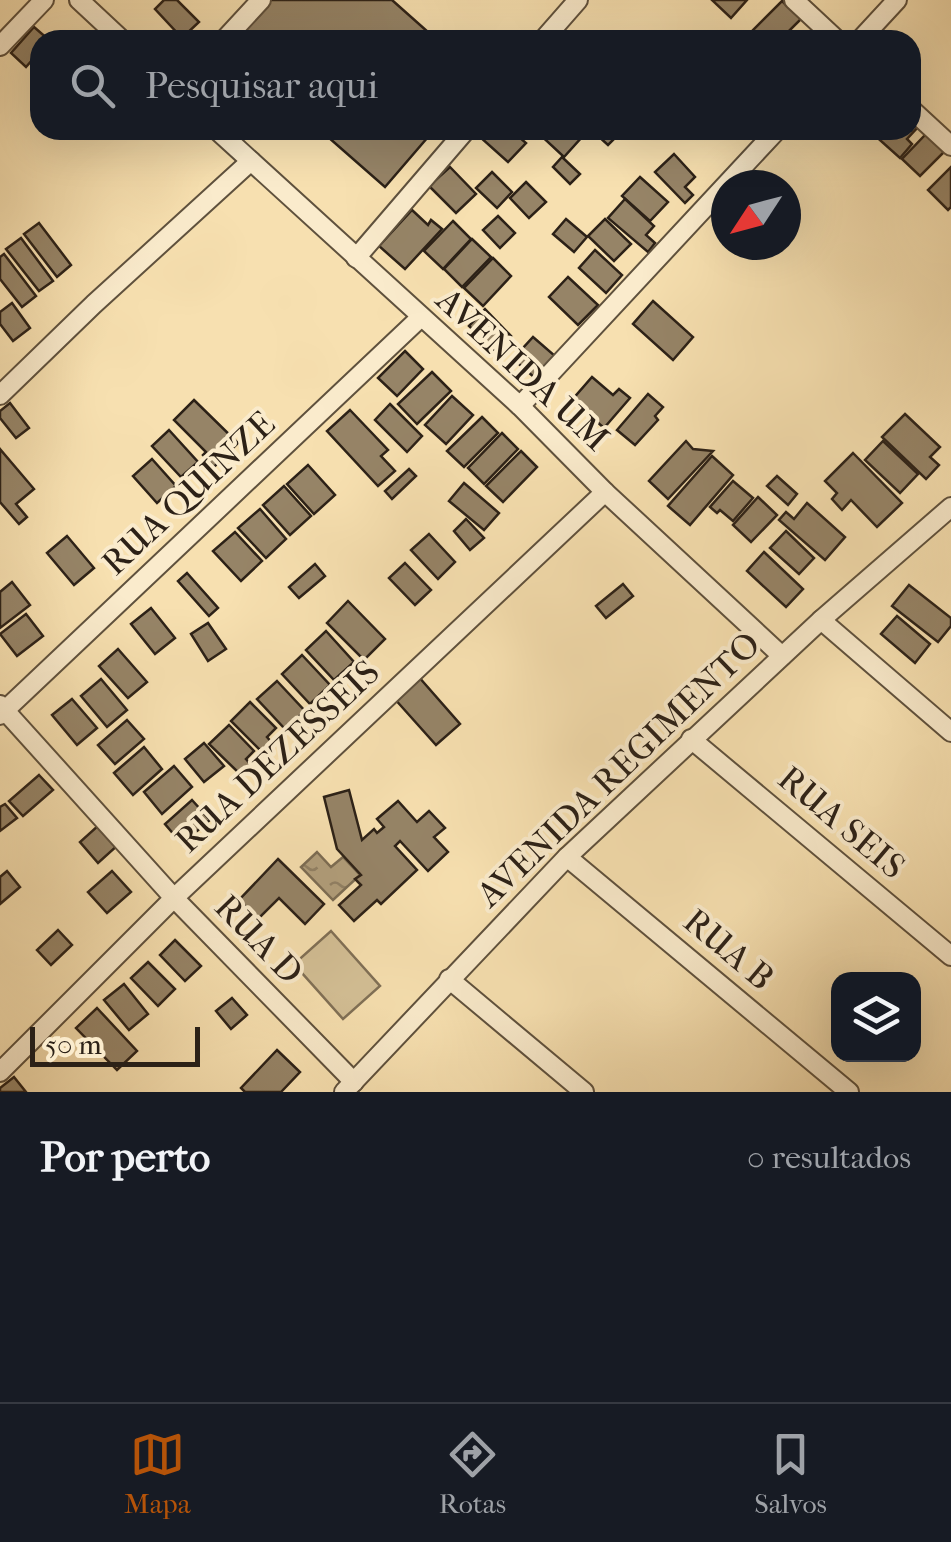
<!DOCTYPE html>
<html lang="pt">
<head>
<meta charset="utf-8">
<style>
	body { margin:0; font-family:"IM FELL French Canon",serif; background:#242831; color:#f1f3f6 }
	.controls { position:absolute; right:30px; bottom:30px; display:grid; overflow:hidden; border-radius:20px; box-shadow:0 10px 40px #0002 }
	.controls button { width:90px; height:90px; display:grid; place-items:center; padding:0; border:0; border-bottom:2px solid #363941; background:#171b24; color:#f1f3f6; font:50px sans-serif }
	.compass { position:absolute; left:711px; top:170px; width:90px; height:90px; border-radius:50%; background:#171b24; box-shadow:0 10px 40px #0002; rotate:234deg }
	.scale { position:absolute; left:30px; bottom:25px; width:170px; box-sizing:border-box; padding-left:10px; border:5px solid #2c2117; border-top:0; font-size:28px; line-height:35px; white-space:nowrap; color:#2c2117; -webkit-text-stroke:8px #faebcc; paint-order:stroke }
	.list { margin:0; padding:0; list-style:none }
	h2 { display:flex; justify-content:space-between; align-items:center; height:130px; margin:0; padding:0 40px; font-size:42px }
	h2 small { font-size:32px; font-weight:400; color:#9ea1a6 }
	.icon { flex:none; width:55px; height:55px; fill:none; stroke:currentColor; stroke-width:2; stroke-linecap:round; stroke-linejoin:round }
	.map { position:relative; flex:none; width:951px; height:1092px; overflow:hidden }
	.search { position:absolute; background:#171b24; box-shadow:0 10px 40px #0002; left:30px; right:30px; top:30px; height:110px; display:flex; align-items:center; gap:25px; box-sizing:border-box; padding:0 35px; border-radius:30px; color:#9ea1a6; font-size:38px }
	.sheet { height:310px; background:#171b24 }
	nav { display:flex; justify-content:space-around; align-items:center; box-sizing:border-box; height:140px; border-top:2px solid #363941; background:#171b24; font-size:28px; color:#9ea1a6 }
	nav a { display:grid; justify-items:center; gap:5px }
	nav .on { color:#b45309 }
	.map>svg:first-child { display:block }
	.pitch { fill:#d4c096; stroke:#807056; stroke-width:2.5 }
	.water { fill:url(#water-ripples); stroke:#7c6d54; stroke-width:2.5 }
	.building { fill:#968467; stroke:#2c2117; stroke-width:2.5 }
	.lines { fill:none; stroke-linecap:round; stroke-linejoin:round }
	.street-casing { stroke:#5f513d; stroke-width:22 }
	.street { stroke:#faebcc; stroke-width:18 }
	.labels { text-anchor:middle; stroke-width:8; stroke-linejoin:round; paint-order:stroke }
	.street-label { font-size:35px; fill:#2c2117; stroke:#faebcc }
</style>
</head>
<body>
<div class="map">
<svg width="951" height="1092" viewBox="0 0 951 1092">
	<defs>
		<pattern id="water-ripples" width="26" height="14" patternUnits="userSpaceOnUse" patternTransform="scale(2.5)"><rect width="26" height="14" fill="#b29f7c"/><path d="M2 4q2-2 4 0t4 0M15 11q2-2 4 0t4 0" fill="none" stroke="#918165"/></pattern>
	</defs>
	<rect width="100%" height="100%" fill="#f7e0b0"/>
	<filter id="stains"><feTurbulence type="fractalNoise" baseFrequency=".002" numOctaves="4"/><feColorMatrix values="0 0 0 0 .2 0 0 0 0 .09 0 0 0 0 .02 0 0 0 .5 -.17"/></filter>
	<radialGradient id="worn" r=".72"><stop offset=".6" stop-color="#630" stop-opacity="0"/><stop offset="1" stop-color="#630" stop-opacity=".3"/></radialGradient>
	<path class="pitch" d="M331,931L380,986L343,1019L294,964Z"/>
	<path class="water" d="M317,852L331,867L343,857L360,875L333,900L301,867Z"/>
	<g class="building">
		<path d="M164,0H177L199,22L182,38L155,9Z"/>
		<path d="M271,0H392L437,40H235Z"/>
		<path d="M712,0H747L731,18Z"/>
		<path d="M782,1L801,19L780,40H750L747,36Z"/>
		<path d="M34,27L49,40H40V51L26,67L11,53Z"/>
		<path d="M911,121L918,127L907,139L912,144L900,158L872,133L875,130H911Z"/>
		<path d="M320,130H434L385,187Z"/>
		<path d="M487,130H511L526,143L508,162L480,137Z"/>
		<path d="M575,130L582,137L564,157L536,131Z"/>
		<path d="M604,130H623L608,145L598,136Z"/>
		<path d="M926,134L944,152L920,176L902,159Z"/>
		<path d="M674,154L695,177L685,187L693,195L685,203L655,172Z"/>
		<path d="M562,157L580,174L570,184L553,167Z"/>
		<path d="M450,167L476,194L456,213L429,186Z"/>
		<path d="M951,167V207L948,210L928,190Z"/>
		<path d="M492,172L512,192L497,208L476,188Z"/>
		<path d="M640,177L668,202L650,221L622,196Z"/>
		<path d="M526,182L546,202L529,218L510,198Z"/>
		<path d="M625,199L654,226L646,235L655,243L648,252L608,218Z"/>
		<path d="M412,210L428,225L431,220L442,229L405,269L379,246Z"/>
		<path d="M498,216L515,233L500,248L483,230Z"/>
		<path d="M566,219L587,237L574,252L553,234Z"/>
		<path d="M605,219L631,244L614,261L588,236Z"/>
		<path d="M453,221L471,239L443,269L424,251Z"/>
		<path d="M39,223L71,265L57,277L24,234Z"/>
		<path d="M21,238L53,281L39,291L6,249Z"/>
		<path d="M472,239L491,257L462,287L444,269Z"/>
		<path d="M595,250L622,275L606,293L579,268Z"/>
		<path d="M4,254L36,296L22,307L0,279V257Z"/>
		<path d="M493,258L511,276L483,306L464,288Z"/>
		<path d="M568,277L598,305L578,325L549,297Z"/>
		<path d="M653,301L693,337L673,360L633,324Z"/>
		<path d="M12,303L30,328L13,341L0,324V312Z"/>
		<path d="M485,309L511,336L496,352L469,326Z"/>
		<path d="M533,337L555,356L535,378L513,359Z"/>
		<path d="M405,351L423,369L397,396L378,378Z"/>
		<path d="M432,372L451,391L417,424L398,404Z"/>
		<path d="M592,377L613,395L619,389L630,398L604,428L572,400Z"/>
		<path d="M648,394L663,407L655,416L658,420L635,445L617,430Z"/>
		<path d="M452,396L473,415L446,444L425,425Z"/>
		<path d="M194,400L238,443L214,467L203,455L206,452L174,420Z"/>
		<path d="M10,403L29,428L16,438L0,418V411Z"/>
		<path d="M390,404L422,436L407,452L375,420Z"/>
		<path d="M350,410L388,450L381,456L395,471L378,486L327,431Z"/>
		<path d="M905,414L940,447L930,457L939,465L926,479L882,437Z"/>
		<path d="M482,417L498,433L464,467L447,451Z"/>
		<path d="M169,430L198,462L181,477L152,446Z"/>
		<path d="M502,433L518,449L484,484L468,468Z"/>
		<path d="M686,441L693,449L713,451L668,499L649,481Z"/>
		<path d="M883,441L918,474L900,493L865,460Z"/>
		<path d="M0,449L34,489L16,504L27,517L19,524L0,502Z"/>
		<path d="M521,451L537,467L503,502L486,486Z"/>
		<path d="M853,453L902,503L877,527L851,500L842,510L832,499L837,493L825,481Z"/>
		<path d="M712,456L733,475L690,525L668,506Z"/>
		<path d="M152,459L176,486L157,503L133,476Z"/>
		<path d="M308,465L335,495L314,514L287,484Z"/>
		<path d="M409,469L416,476L392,499L385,491Z"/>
		<path d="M777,476L797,494L788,505L767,486Z"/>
		<path d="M733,481L753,498L733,521L720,510L717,513L710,507Z"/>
		<path d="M464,483L499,513L484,530L449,501Z"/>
		<path d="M284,486L311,516L290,535L263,505Z"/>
		<path d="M758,497L777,515L751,542L733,525Z"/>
		<path d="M807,503L845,537L825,560L779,520L786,512L794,519Z"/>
		<path d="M260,509L286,539L266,558L238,528Z"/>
		<path d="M466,519L484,538L470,550L454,531Z"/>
		<path d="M786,531L814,558L799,574L770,548Z"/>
		<path d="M235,532L262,561L241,581L213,551Z"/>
		<path d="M429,534L455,562L438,579L411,550Z"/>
		<path d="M67,536L94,568L74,585L47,553Z"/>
		<path d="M764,552L803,589L786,607L747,571Z"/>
		<path d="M405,563L431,590L415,605L389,578Z"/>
		<path d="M315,564L325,576L299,598L289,587Z"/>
		<path d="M187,573L218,608L209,616L178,581Z"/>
		<path d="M12,582L30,605L0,628V592Z"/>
		<path d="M623,584L633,596L606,618L596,606Z"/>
		<path d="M909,585L951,618V626L938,642L892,606Z"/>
		<path d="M348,601L385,639L364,660L327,623Z"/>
		<path d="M151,608L175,638L155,654L131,624Z"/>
		<path d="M26,614L43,636L17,656L0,634Z"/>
		<path d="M897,616L930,644L915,663L881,634Z"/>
		<path d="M208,623L226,649L208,661L191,634Z"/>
		<path d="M326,631L354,662L334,680L306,650Z"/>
		<path d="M118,649L147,682L128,698L99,666Z"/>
		<path d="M302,655L330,685L310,704L282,674Z"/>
		<path d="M418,676L460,724L436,745L393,697Z"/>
		<path d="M101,679L127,710L107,727L81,696Z"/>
		<path d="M277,681L305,711L285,729L257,699Z"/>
		<path d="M72,699L97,728L77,745L52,715Z"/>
		<path d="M250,702L276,728L267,737L273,744L263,753L231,721Z"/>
		<path d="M127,720L144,739L115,764L98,745Z"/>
		<path d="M229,725L254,751L246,759L252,766L242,776L209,744Z"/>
		<path d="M204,743L224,766L204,782L185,759Z"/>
		<path d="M144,747L162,769L133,795L114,773Z"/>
		<path d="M174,766L192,787L162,814L144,792Z"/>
		<path d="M39,775L53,790L23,816L9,801Z"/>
		<path d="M349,790L362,840L374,829L377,833L384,827L377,819L398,801L417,822L429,811L445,828L434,837L448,852L428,871L400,841L395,846L417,870L381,904L377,900L354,921L339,905L361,885L355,879L361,875L337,849L324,797Z"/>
		<path d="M192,800L210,820L182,844L165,824Z"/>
		<path d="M5,804L17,818L0,831V807Z"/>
		<path d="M100,824L118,845L98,863L80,842Z"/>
		<path d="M278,859L324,904L305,924L279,898L258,919L239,900Z"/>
		<path d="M7,871L20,887L0,904V877Z"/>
		<path d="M112,871L131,892L107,913L88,892Z"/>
		<path d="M58,930L72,945L51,965L37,950Z"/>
		<path d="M175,940L201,966L185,981L160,955Z"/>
		<path d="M148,962L175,989L158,1006L131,978Z"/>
		<path d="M124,984L148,1014L129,1030L104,1000Z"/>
		<path d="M232,998L247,1015L231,1029L216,1011Z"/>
		<path d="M97,1008L137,1051L117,1070L76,1028Z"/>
		<path d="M277,1050L300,1072L281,1092H245L241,1088Z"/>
		<path d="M14,1077L26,1092H0V1088Z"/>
	</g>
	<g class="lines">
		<g class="street-casing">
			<g id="street">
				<path d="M79,0L122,40"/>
				<path d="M794,0L837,40"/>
				<path d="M224,40L261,0"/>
				<path d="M543,40L578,0"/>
				<path d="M860,40L897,0"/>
				<path d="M0,46L44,0"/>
				<path d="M911,109L951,146"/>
				<path d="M217,130L520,406L605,492L782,656"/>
				<path d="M356,258L466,130"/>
				<path d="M0,395L94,304L251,161"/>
				<path d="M520,406L777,130"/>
				<path d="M821,620L951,732"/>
				<path d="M0,705L174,898L354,1082"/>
				<path d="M0,715L421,317"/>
				<path d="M691,739L951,956"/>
				<path d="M567,857L849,1092"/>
				<path d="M449,979L584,1092"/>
				<path d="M0,1072L174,898L605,492"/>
				<path d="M344,1092L567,857L821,620L951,507"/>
			</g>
		</g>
		<use href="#street" class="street"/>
	</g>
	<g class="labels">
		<g class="street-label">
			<text transform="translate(523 369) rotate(43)" y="12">AVENIDA UM</text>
			<text transform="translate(188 493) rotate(-43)" y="12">RUA QUINZE</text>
			<text transform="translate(277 756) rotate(-43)" y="12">RUA DEZESSEIS</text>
			<text transform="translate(618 769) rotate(-44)" y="12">AVENIDA REGIMENTO</text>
			<text transform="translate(842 822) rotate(40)" y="12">RUA SEIS</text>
			<text transform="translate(259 939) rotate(46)" y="12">RUA D</text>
			<text transform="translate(729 949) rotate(40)" y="12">RUA B</text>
		</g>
	</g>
	<rect width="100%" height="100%" filter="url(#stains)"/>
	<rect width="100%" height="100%" fill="url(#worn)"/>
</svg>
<div class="controls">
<button><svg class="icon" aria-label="layers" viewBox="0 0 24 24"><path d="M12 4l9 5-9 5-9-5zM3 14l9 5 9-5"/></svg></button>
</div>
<svg class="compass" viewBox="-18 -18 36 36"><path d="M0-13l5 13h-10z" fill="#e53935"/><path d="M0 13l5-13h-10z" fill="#9ea1a6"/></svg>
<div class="scale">50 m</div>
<div class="search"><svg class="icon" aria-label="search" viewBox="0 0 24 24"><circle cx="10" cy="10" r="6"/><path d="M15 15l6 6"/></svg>Pesquisar aqui</div>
</div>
<section class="sheet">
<h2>Por perto<small>0 resultados</small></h2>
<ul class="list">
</ul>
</section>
<nav>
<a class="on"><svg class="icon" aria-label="map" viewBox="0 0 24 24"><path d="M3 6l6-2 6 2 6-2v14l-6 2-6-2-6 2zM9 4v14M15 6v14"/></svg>Mapa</a>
<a><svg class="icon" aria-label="directions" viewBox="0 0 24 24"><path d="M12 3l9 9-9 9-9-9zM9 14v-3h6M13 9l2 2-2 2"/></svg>Rotas</a>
<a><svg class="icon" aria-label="saved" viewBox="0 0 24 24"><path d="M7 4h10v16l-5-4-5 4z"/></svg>Salvos</a>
</nav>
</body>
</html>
